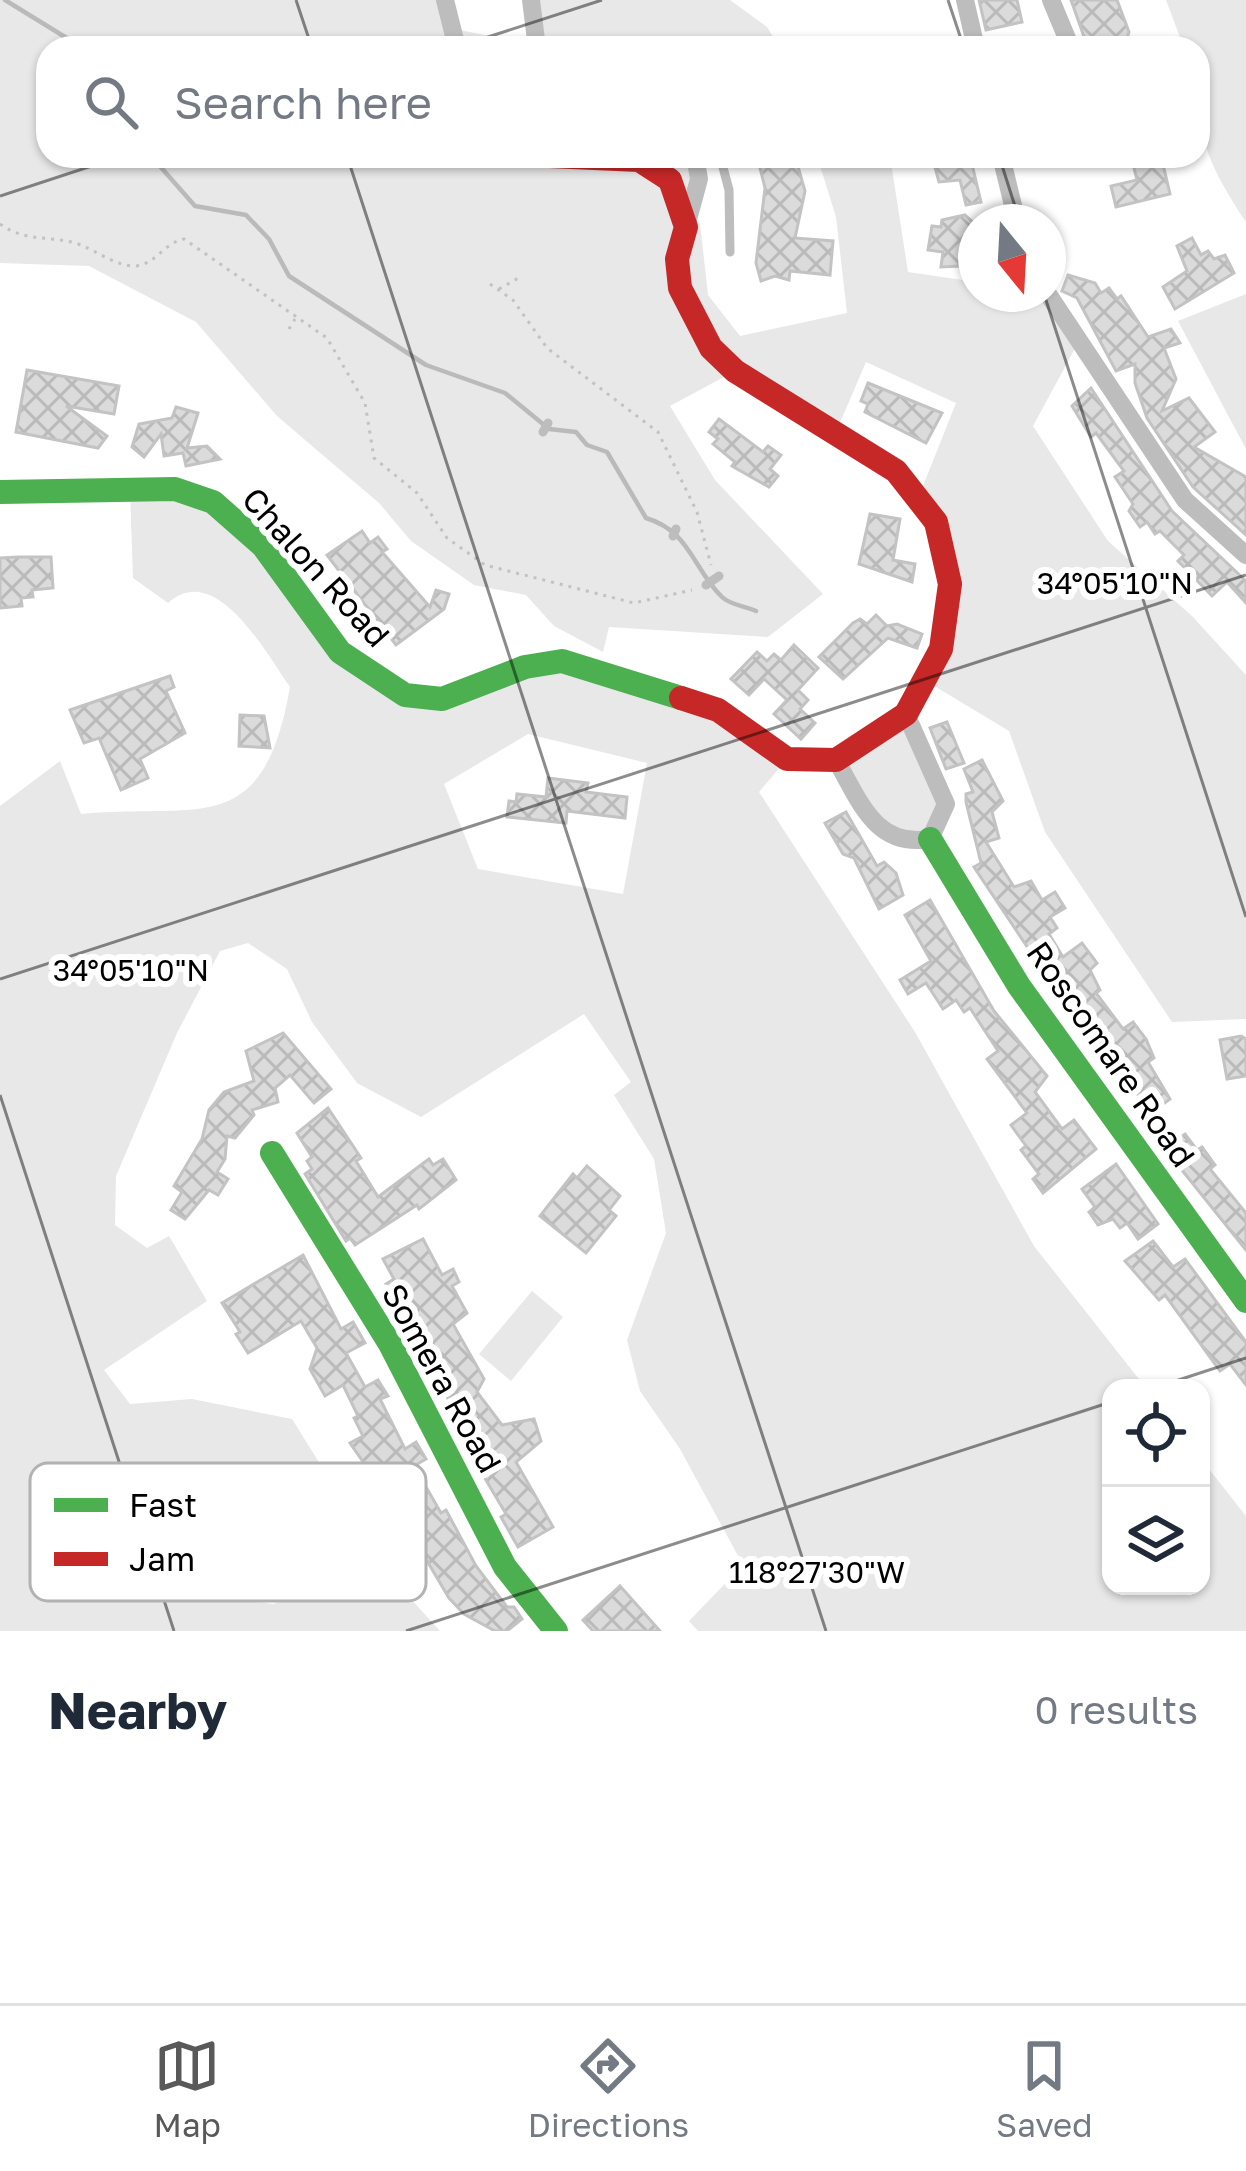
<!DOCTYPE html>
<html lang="en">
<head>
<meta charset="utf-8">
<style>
	body { margin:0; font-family:"Golos Text",sans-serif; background:#f6f6f7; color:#1f2937 }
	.controls { position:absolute; right:36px; bottom:36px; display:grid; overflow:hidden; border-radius:24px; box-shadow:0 3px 9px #0004 }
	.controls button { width:108px; height:108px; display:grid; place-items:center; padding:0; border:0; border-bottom:3px solid #e0e1e3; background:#fff; color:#1f2937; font:60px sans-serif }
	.compass { position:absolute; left:958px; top:204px; width:108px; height:108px; border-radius:50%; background:#fff; box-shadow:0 3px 9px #0004; rotate:162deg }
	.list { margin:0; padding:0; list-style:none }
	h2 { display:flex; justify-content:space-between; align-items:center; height:156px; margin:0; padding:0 48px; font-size:51px }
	h2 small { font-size:39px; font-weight:400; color:#747a83 }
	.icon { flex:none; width:66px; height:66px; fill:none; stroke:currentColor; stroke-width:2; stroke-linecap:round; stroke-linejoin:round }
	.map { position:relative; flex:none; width:1246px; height:1631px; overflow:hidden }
	.search { position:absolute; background:#fff; box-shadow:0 3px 9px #0004; left:36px; right:36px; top:36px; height:132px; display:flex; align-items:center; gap:30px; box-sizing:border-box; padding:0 42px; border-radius:36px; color:#747a83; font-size:45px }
	.sheet { height:372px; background:#fff }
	nav { display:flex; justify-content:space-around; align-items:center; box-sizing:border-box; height:168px; border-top:3px solid #e0e1e3; background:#fff; font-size:33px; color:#747a83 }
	nav a { display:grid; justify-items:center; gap:6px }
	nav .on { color:#595959 }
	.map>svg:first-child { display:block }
	.green { fill:#e8e8e8; fill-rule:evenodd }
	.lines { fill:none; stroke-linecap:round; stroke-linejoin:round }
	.stream { stroke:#bababa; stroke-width:4.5 }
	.building { fill:url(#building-cross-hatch); stroke:#c3c3c3; stroke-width:3 }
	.path { stroke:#c2c2c2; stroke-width:3; stroke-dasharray:3 6; stroke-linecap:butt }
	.lane { stroke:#bdbdbd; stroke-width:9 }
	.street { stroke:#bdbdbd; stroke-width:18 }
	.fast { stroke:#4caf50; stroke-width:24 }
	.jam { stroke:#c62828; stroke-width:24 }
	.ticks { fill:none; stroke:#000; stroke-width:3; stroke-opacity:0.45 }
	.labels { text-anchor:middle; stroke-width:12; stroke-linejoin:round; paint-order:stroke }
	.street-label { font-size:33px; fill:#000; stroke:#fff }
	.key { fill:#fff; stroke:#b2b2b2; stroke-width:3 }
	.key-label { font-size:33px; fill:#000 }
	.ticks-label { font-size:30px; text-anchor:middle; fill:#000; stroke:#fff; stroke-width:12; stroke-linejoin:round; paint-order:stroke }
</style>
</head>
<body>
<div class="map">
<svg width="1246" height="1631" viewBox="0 0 1246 1631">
	<defs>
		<pattern id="building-cross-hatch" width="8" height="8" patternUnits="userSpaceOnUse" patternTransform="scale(3)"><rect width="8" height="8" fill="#dbdbdb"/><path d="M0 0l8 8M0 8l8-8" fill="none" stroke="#bababa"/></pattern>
	</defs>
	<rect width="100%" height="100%" fill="#fff"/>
	<g class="green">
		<path d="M0,0H445L455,29L534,45L531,0H730L767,27L780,48H48V156H695L687,226L700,223L708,295L740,336L847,313L836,217L817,156H890L908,272L970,281L976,277V294H1048L1078,343L1033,426L1108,541L1192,616L1246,675V1019L1172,1022L1045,832L1009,731L926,681L949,618L919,496L956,403L866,362L836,432L735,371L670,406L715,480L823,594L768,637L609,627L603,652L554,626L526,595L474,585L411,541L379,503L277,416L196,322L89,266L0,263Z"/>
		<path d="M1166,0H1246V222C1199,150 1198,134 1198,48H1184Z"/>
		<path d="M1246,294V449L1178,321Z"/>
		<path d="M130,490L213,502L316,627L421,699L545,662L696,702L787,759L759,792L915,1032L1034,1246L1146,1388H1111V1586H1201V1459L1246,1516V1631H698L689,1621L743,1565L680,1449L640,1391L627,1340L666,1233L654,1159L614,1095L631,1082L584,1014L421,1117L357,1083L312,1022L287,969L248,943L220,951L177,1033L116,1176L115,1225L147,1248L169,1236L207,1301L104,1370L130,1404L192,1399L292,1419L325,1472L291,1493L216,1574L231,1598L274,1604L369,1553L440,1631H0V806L60,761L81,814C200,803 263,841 290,687C267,655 216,559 168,603L133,578ZM528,734L647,763L623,894L478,869L444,784Z"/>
		<path d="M906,714L942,786L930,839L887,836L836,760Z"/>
		<path d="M532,1291L563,1317L511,1381L479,1354Z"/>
	</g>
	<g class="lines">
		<g class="stream">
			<path d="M5,0L83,48"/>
			<path d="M151,156L195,206L246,215L269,239L289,276L426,365L505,393L549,429L576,432L587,445L607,452L646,518C690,531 693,569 722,597C730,605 745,606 756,611"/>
		</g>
	</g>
	<g class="building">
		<path d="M979,0H1017L1022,22L986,30Z"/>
		<path d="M1071,0H1117L1129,32L1124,48H1088Z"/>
		<path d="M757,156H795L805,191L795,238L833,241L830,275L790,271L789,280L775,276L761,281L756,263L765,188Z"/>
		<path d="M947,156H970L981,202L966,205L960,180L939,182L933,160Z"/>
		<path d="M1131,156H1161L1170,194L1116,207L1111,186L1137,180Z"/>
		<path d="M965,215L976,225V249L960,258L961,266L941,267L943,252L928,250L932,226L941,227L942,220Z"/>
		<path d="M1192,238L1201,255L1208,251L1214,259L1225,255L1234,273L1175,309L1163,287L1187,271L1177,246Z"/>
		<path d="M1068,275L1095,283L1101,293L1109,288L1117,299L1121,296L1148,337L1171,329L1180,343L1164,348L1176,379L1162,411L1189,398L1215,432L1194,447L1246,477V535L1193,487L1147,418L1135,383V364L1116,371L1077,298L1062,291Z"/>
		<path d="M27,370L119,386L114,414L66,406L107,436L98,448L16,432Z"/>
		<path d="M868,383L942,413L926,443L865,412L868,404L861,401Z"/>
		<path d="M1091,388L1172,511L1246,581V603L1227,582L1212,596L1178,561L1184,555L1160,531L1155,534L1147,522L1140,527L1129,511L1133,504L1115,477L1124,471L1096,433L1091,437L1072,406Z"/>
		<path d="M176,407L198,413L187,448L207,446L220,459L186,466L183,453L164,456L161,434L144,457L132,447L139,424L172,418Z"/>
		<path d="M719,419L763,452L768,446L781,455L770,469L778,476L769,487L732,466L735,462L713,444L718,439L709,432Z"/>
		<path d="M870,514L900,519L893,560L915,564L912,582L859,564Z"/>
		<path d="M362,531L370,543L378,537L387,549L382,552L430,607L436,590L449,594L444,609L396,645L327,555Z"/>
		<path d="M18,557H51L53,588L32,590L33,597L21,598L22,606L0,608V558Z"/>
		<path d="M876,615L887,626L897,624L922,634L917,648L888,638L843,679L819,657L853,623L860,619L867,624Z"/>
		<path d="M794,645L818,668L798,690L808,700L800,709L815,723L801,739L774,714L787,700L764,679L749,695L731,679L757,652L767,661L774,654L781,660Z"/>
		<path d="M170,676L174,687L166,691L185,733L140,759L148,778L121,790L99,738L84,743L70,710Z"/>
		<path d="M240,715L264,716L270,748L239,746Z"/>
		<path d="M947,722L964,763L946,769L930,728Z"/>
		<path d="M982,760L1003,801L992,812L999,838L986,842L1014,887L1031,881L1042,900L1055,892L1065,908L1050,917L1057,928L1049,934L1063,957L1082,943L1097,963L1090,970L1100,990L1096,993L1123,1029L1133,1022L1146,1039L1154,1058L1148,1062L1170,1099L1155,1110L1107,1067L974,867L981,863L966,802V794L973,792L964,769Z"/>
		<path d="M548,778L588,783L586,792L627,797L625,818L567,811L566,823L507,817L509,801L516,802L517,794L546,797Z"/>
		<path d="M846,812L877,866L884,862L896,873L903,895L879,909L854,858L843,854L825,823Z"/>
		<path d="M930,900L994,1011L1047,1076L1035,1092L1062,1129L1074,1120L1096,1149L1043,1193L1033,1179L1039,1174L1021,1150L1026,1146L1011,1125L1027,1113L987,1059L998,1051L970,1008L964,1012L956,1000L943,1009L926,983L908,994L900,980L931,961L905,915Z"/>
		<path d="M283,1033L331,1089L314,1103L290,1075L275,1088L278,1102L252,1110L254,1115L235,1138L227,1136L225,1159L217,1172L228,1179L218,1195L209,1190L185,1219L171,1210L182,1192L174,1186L202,1139L209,1110L224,1092L254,1081L246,1051Z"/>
		<path d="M1241,1036L1246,1039V1076L1227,1079L1220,1040Z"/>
		<path d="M328,1108L361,1158L356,1161L378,1197L429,1159L433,1165L443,1159L456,1180L419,1209L417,1205L355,1245L350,1238L346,1241L305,1174L312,1169L307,1161L312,1157L297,1133Z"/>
		<path d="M1185,1134L1197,1150L1202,1147L1215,1165L1210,1169L1246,1213V1250L1165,1149Z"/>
		<path d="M1116,1164L1158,1224L1138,1239L1127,1223L1120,1228L1113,1219L1098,1225L1089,1212L1095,1207L1082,1189Z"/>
		<path d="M587,1166L620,1196L609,1210L616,1216L586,1253L540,1216L573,1174L577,1178Z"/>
		<path d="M423,1239L442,1275L453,1269L459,1282L452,1286L467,1313L453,1324L484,1379L477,1392L502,1425L534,1419L541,1441L516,1462L553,1527L518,1547L501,1517L506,1514L453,1424L460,1420L434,1374L431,1352L386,1284L394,1279L383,1259Z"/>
		<path d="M1153,1241L1173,1267L1185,1259L1246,1342V1385L1230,1364L1220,1371L1165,1295L1159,1300L1125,1261Z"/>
		<path d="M303,1255L341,1329L353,1322L365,1343L346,1353L365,1387L378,1380L388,1396L380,1399L405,1449L416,1442L426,1459L414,1466L441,1513L446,1510L476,1566L507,1607H514L522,1619L507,1631H495L464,1614L449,1598L404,1522L394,1528L386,1514L393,1505L350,1443L363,1436L354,1418L358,1416L343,1385L325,1396L310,1369L317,1348L301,1321L248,1353L236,1334L240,1332L222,1303Z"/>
		<path d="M620,1586L660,1631H593L583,1620Z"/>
	</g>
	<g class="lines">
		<g class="path">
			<path d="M0,224C28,244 52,234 81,245C98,252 116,266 135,266C155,265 164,243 184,239L327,338L365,403L374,458L417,493L447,538L485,565L634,603L692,590"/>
			<path d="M490,284L513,300L547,348L658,432L697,512L711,565"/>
			<path d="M499,289L522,276"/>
			<path d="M289,329L295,319"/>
		</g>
		<g class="lane">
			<path d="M720,156L729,190L730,252"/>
			<path d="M543,432L548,423"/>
			<path d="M673,536L676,529"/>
			<path d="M706,585L719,576"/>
		</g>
		<g class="street">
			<path d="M445,0L457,48"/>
			<path d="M531,0L537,48"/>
			<path d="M965,0L976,48"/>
			<path d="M1051,0L1071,48"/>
			<path d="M1001,156L1017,222"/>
			<path d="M1096,156L1097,159"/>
			<path d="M686,227L699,179L695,156"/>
			<path d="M1048,294L1185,500L1246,555"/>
			<path d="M836,760C860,801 875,848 930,839L946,804L906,714"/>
		</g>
		<g class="fast">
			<path d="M0,492L175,489L213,502L263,546L340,652L405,695L442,699L525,667L562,661L681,698"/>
			<path d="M930,839L1019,986L1246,1301"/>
			<path d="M272,1153L390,1344L505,1567L556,1631"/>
		</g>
		<path class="jam" d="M549,156L639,160L670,180L686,227L677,259L680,288L711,348L735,371L896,471L936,522L950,584L941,649L906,714L836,760L787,759L718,710L681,698"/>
	</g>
	<path class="ticks" d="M296,0L312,48M948,0L964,48M454,48L602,0M347,156L826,1631M999,156L1020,222M0,196L122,156M1044,294L1246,917M0,979L1246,575M0,1095L174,1631M1154,1388L1246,1358M406,1631L1111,1402"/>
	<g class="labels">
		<g class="street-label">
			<text transform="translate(316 567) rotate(48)" y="12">Chalon Road</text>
			<text transform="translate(1111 1054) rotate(55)" y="12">Roscomare Road</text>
			<text transform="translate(442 1378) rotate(61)" y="12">Somera Road</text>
		</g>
	</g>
	<rect x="30" y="1463" width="396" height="138" rx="18" class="key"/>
	<rect x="54" y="1498" width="54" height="14" fill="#4caf50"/>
	<rect x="54" y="1552" width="54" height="14" fill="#c62828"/>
	<g class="key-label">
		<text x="129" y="1517">Fast</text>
		<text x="129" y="1571">Jam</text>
	</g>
	<g class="ticks-label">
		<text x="1115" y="594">34°05'10"N</text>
		<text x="131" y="981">34°05'10"N</text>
		<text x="817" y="1583">118°27'30"W</text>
	</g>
</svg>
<div class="controls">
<button><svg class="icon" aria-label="locate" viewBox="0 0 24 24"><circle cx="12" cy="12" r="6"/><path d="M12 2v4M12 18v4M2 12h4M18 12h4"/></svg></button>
<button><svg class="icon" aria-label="layers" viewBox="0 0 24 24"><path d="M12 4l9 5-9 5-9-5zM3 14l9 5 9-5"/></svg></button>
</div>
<svg class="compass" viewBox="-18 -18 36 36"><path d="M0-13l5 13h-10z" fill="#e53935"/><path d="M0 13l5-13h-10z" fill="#747a83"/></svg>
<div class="search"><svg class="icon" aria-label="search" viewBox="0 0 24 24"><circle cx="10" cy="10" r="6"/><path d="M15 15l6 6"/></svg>Search here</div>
</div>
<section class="sheet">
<h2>Nearby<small>0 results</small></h2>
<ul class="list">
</ul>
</section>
<nav>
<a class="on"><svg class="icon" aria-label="map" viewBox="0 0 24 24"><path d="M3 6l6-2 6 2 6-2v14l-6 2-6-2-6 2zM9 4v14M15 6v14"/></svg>Map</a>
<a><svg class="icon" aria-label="directions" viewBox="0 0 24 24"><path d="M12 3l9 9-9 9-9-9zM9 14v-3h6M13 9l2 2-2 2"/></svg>Directions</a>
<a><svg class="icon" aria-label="saved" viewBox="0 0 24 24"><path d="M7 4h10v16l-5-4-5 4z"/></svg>Saved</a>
</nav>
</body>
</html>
